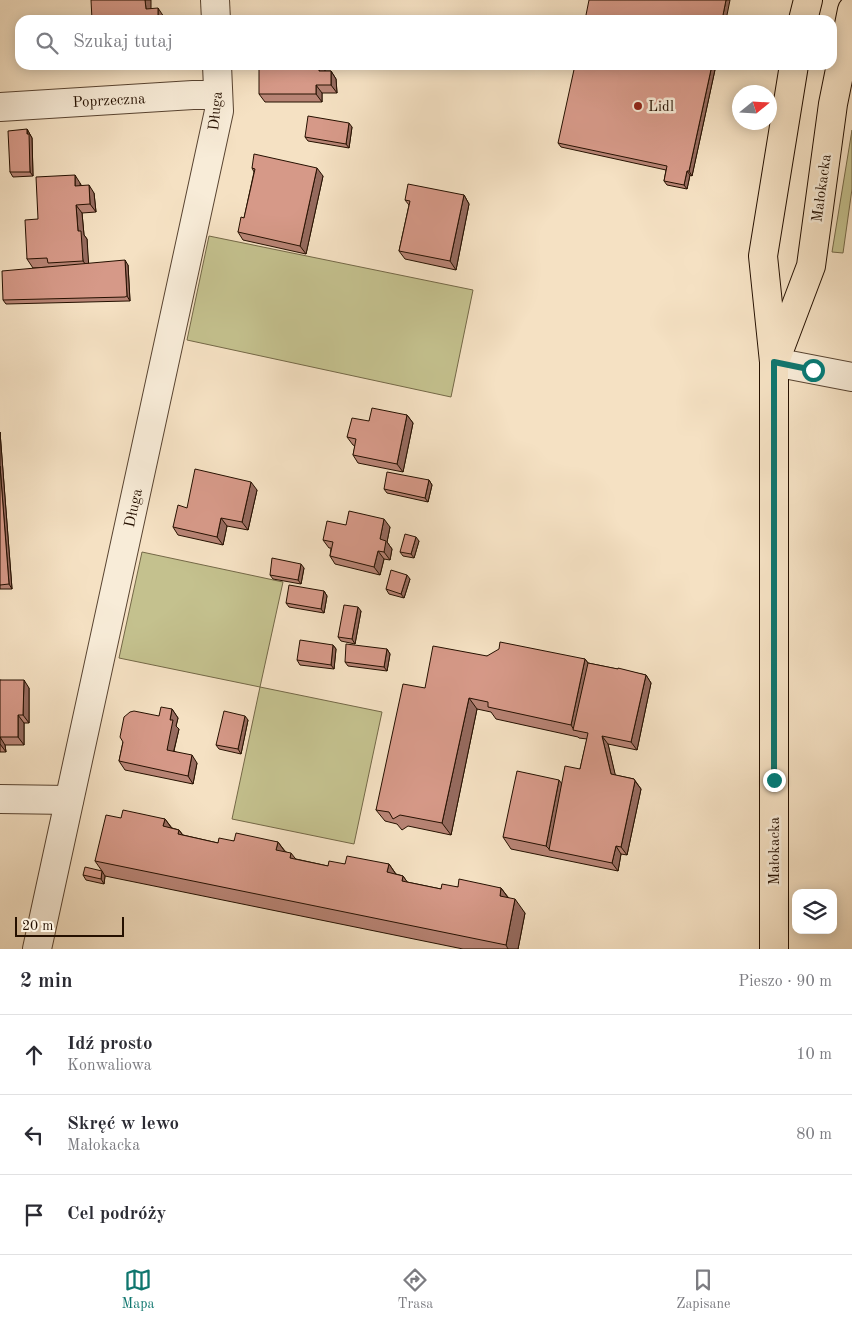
<!DOCTYPE html>
<html lang="pl">
<head>
<meta charset="utf-8">
<style>
	body { margin:0; font-family:"Old Standard TT",serif; background:#f2f2f3; color:#2b2b33 }
	.controls { position:absolute; right:15px; bottom:15px; display:grid; overflow:hidden; border-radius:10px; box-shadow:0 2px 12px #0003 }
	.controls button { width:45px; height:45px; display:grid; place-items:center; padding:0; border:0; border-bottom:1px solid #e1e1e2; background:#fff; color:#2b2b33; font:25px sans-serif }
	.compass { position:absolute; left:732px; top:85px; width:45px; height:45px; border-radius:50%; background:#fff; box-shadow:0 2px 12px #0003; rotate:72deg }
	.scale { position:absolute; left:15px; bottom:12px; width:109px; box-sizing:border-box; padding-left:5px; border:2px solid #251000; border-top:0; font-size:14px; line-height:18px; white-space:nowrap; color:#251000; -webkit-text-stroke:4px #f8ecd8; paint-order:stroke }
	.stop { position:absolute; width:15px; height:15px; margin:-11px; border:4px solid #0f766e; border-radius:50%; background:#fff }
	.stop.end { background:#0f766e; border-color:#fff; box-shadow:0 1px 5px #0008 }
	.list { margin:0; padding:0; list-style:none }
	h2 { display:flex; justify-content:space-between; align-items:center; height:65px; margin:0; padding:0 20px; font-size:21px }
	h2 small { font-size:16px; font-weight:400; color:#7c7c81 }
	.list li { display:grid; grid-template-columns:32px 1fr auto; gap:15px; align-items:center; box-sizing:border-box; height:80px; padding:0 20px; border-top:1px solid #e1e1e2 }
	.list b { display:block; font-size:19px; white-space:nowrap }
	.list p { margin:0; font-size:16px; white-space:nowrap; color:#7c7c81 }
	.list em { font-size:16px; font-style:normal; color:#7c7c81 }
	.icon { flex:none; width:28px; height:28px; fill:none; stroke:currentColor; stroke-width:2; stroke-linecap:round; stroke-linejoin:round }
	.map { position:relative; flex:none; width:852px; height:949px; overflow:hidden }
	.search { position:absolute; background:#fff; box-shadow:0 2px 12px #0003; left:15px; right:15px; top:15px; height:55px; display:flex; align-items:center; gap:12px; box-sizing:border-box; padding:0 18px; border-radius:15px; color:#7c7c81; font-size:19px }
	.sheet { height:305px; background:#fff }
	nav { display:flex; justify-content:space-around; align-items:center; box-sizing:border-box; height:70px; border-top:1px solid #e1e1e2; background:#fff; font-size:14px; color:#7c7c81 }
	nav a { display:grid; justify-items:center; gap:2px }
	nav .on { color:#0f766e }
	.map>svg:first-child { display:block }
	.green { fill:#c4c18e; stroke:#746847 }
	.lines { fill:none; stroke-linecap:round; stroke-linejoin:round }
	.minor-casing { stroke:#594431; stroke-width:30 }
	.major-casing { stroke:#251000; stroke-width:30 }
	.minor { stroke:#f8ecd8; stroke-width:28 }
	.major { stroke:#f5e1c3; stroke-width:28 }
	.wall { fill:#b88475; stroke:#251000 }
	.shaded-wall { fill:#966b5f; stroke:#251000 }
	.building { fill:#d69988; stroke:#251000 }
	.route { stroke:#0f766e; stroke-width:6 }
	.poi-dot { fill:#8f2418; stroke:#f8ecd8; stroke-width:2 }
	.labels { text-anchor:middle; stroke-width:5; stroke-linejoin:round; paint-order:stroke }
	.street-label { font-size:15px; fill:#251000; stroke:#f8ecd8 }
	.poi-label { font-size:15px; fill:#251000; stroke:#f8ecd8; text-anchor:start }
</style>
</head>
<body>
<div class="map">
<svg width="852" height="949" viewBox="0 0 852 949">
	<rect width="100%" height="100%" fill="#f5e1c3"/>
	<filter id="stains"><feTurbulence type="fractalNoise" baseFrequency=".004" numOctaves="4"/><feColorMatrix values="0 0 0 0 .2 0 0 0 0 .09 0 0 0 0 .02 0 0 0 .5 -.17"/></filter>
	<radialGradient id="worn" r=".72"><stop offset=".6" stop-color="#630" stop-opacity="0"/><stop offset="1" stop-color="#630" stop-opacity=".3"/></radialGradient>
	<g class="green">
		<path d="M852,130V189L843,253L832,252Z"/>
		<path d="M209,236L473,290L451,397L187,340Z"/>
		<path d="M142,552L283,582L260,687L382,712L354,844L232,819L260,687L119,658Z"/>
	</g>
	<g class="lines">
		<g class="minor-casing">
			<g id="minor">
				<path d="M215,0L216,20"/>
				<path d="M0,107L193,95H218"/>
				<path d="M774,362L852,377"/>
				<path d="M0,799L69,800"/>
				<path d="M37,949L219,111L217,65"/>
			</g>
		</g>
		<g class="major-casing">
			<g id="major">
				<path d="M803,20L808,0"/>
				<path d="M777,356L811,266L833,104L852,10"/>
				<path d="M774,949V362L763,256L794,65"/>
			</g>
		</g>
		<use href="#minor" class="minor"/>
		<use href="#major" class="major"/>
	</g>
	<g class="wall">
		<path d="M716,65L692,176L690,175L687,189L667,185L664,181L666,170L561,147L558,143Z"/>
		<path d="M325,71H331L336,79L337,93H322V102H265L259,94Z"/>
		<path d="M352,127L349,148L308,141L305,137Z"/>
		<path d="M27,129L32,138L33,176L13,177L10,172Z"/>
		<path d="M252,168L323,176L306,254L243,240L238,232L244,218L254,172Z"/>
		<path d="M80,183L81,185L94,193L96,212L82,213L84,235L87,239L88,264L128,265L130,301H128L6,304L3,300L50,267L33,268L27,259L38,219Z"/>
		<path d="M464,195L469,204L456,270L405,259L399,251L409,205L405,200Z"/>
		<path d="M407,415L413,423L403,472L358,463L353,455L355,446L353,445L347,437L369,421Z"/>
		<path d="M0,432L12,589H0Z"/>
		<path d="M429,480L432,485L428,502L387,493L384,489Z"/>
		<path d="M257,490L248,530L227,526L223,545L178,535L173,527L187,508Z"/>
		<path d="M346,525L390,527L387,542L392,549L390,560L384,559L380,575L335,564L330,556L331,548H329L323,540Z"/>
		<path d="M419,541L414,558L403,556L400,552Z"/>
		<path d="M304,568L301,584L273,579L270,575Z"/>
		<path d="M410,579L404,598L389,594L386,589Z"/>
		<path d="M324,591L327,596L324,613L289,607L286,603Z"/>
		<path d="M361,611L355,644L341,641L338,637Z"/>
		<path d="M333,645L336,649L334,669L300,665L297,660Z"/>
		<path d="M387,649L390,654L387,671L348,666L345,662Z"/>
		<path d="M487,656L585,659L588,663L646,675L651,683L637,750L608,744L615,775L634,779L641,789L627,855L621,854L618,871L511,849L503,837L562,783L580,769L587,739L579,738L578,737L496,719L491,712L477,709L451,835L408,826L402,830L397,824L385,821L376,810L425,688Z"/>
		<path d="M0,680L29,688V723H24V745H5L6,752H0Z"/>
		<path d="M172,709L178,718L176,726L179,729L174,751L197,763L193,784L125,770L119,761L123,742L159,716Z"/>
		<path d="M248,720L241,754L219,749L216,745Z"/>
		<path d="M121,818L165,819L172,828L179,830L183,835L218,843L234,841L278,842L285,851L296,859L328,866L345,864H389L396,874L403,876L407,882L441,889L458,887L501,888L508,897L525,913L518,949H463L105,876L104,884L86,880L83,875L102,871L95,861Z"/>
	</g>
	<g class="shaded-wall">
		<path d="M145,0H151V17L146,9Z"/>
		<path d="M726,0H730L726,20H722Z"/>
		<path d="M158,8L164,17V20H158Z"/>
		<path d="M319,65H325V79L319,71Z"/>
		<path d="M712,65H716L692,176L689,171Z"/>
		<path d="M331,71L336,79L337,93L331,85Z"/>
		<path d="M316,85L322,93V102L316,94Z"/>
		<path d="M349,123L352,127L349,148L346,144Z"/>
		<path d="M27,129L32,138L33,176L30,172Z"/>
		<path d="M317,168L323,176L306,254L300,246Z"/>
		<path d="M687,171L690,175L687,189L684,185Z"/>
		<path d="M75,175L80,183L81,194L75,186Z"/>
		<path d="M89,185L94,193L96,212L90,204Z"/>
		<path d="M464,195L469,204L456,270L450,261Z"/>
		<path d="M76,205L82,213L84,235L87,239L89,269L83,261L78,231Z"/>
		<path d="M125,260L128,265L130,301L127,296Z"/>
		<path d="M407,415L413,423L403,472L397,464Z"/>
		<path d="M0,432L12,589L9,584L0,466Z"/>
		<path d="M429,480L432,485L428,502L425,498Z"/>
		<path d="M251,482L257,490L248,530L242,522Z"/>
		<path d="M221,518L227,526L223,545L217,537Z"/>
		<path d="M384,519L390,527L387,542L392,549L390,560L384,552L380,539Z"/>
		<path d="M416,537L419,541L414,558L411,554Z"/>
		<path d="M378,551L384,559L380,575L374,567Z"/>
		<path d="M301,564L304,568L301,584L298,580Z"/>
		<path d="M407,575L410,579L404,598L401,594Z"/>
		<path d="M324,591L327,596L324,613L321,609Z"/>
		<path d="M358,607L361,611L355,644L352,639Z"/>
		<path d="M333,645L336,649L334,669L331,665Z"/>
		<path d="M387,649L390,654L387,671L384,667Z"/>
		<path d="M585,659L594,671L574,730L571,725Z"/>
		<path d="M646,675L651,683L637,750L631,742Z"/>
		<path d="M24,680L29,688V723L23,715Z"/>
		<path d="M469,698L477,709L451,835L442,823Z"/>
		<path d="M172,709L178,718L176,726L179,729L172,758L167,750L170,720Z"/>
		<path d="M18,715L24,723V745L18,737Z"/>
		<path d="M245,716L248,720L241,754L238,749Z"/>
		<path d="M602,736L608,744L617,782L611,774Z"/>
		<path d="M0,737L5,745L6,752L0,744Z"/>
		<path d="M192,755L197,763L193,784L188,776Z"/>
		<path d="M559,780L568,792L550,850L546,846Z"/>
		<path d="M635,781L641,789L627,855L621,847Z"/>
		<path d="M165,819L175,833L163,826Z"/>
		<path d="M179,830L189,844L178,834Z"/>
		<path d="M278,842L288,856L276,850Z"/>
		<path d="M616,846L621,854L618,871L612,863Z"/>
		<path d="M291,853L302,867L290,858Z"/>
		<path d="M389,864L399,879L387,872Z"/>
		<path d="M102,871L105,876L104,884L101,879Z"/>
		<path d="M403,876L413,890L402,881Z"/>
		<path d="M501,888L511,902L500,896Z"/>
		<path d="M515,899L525,913L518,949H508L506,945Z"/>
	</g>
	<g class="building">
		<path d="M91,0H145L146,9L158,8V20H92Z"/>
		<path d="M589,0H726L722,20H585Z"/>
		<path d="M259,65H319V71H331V85H316V94H259Z"/>
		<path d="M575,65H712L689,171H687L684,185L664,181L667,166L558,143Z"/>
		<path d="M308,116L349,123L346,144L305,137Z"/>
		<path d="M27,129V134H29L30,172H10L8,131Z"/>
		<path d="M254,154L317,168L300,246L238,232L241,217L244,218L255,169L252,168Z"/>
		<path d="M75,175V186L89,185L90,204L76,205L78,231H81L83,261L48,263L47,258L27,259L25,220L38,219L36,177Z"/>
		<path d="M408,184L464,195L450,261L399,251L410,201L405,200Z"/>
		<path d="M125,260L127,296L125,297L3,300L2,271Z"/>
		<path d="M372,408L407,415L397,464L353,455L356,439L347,437L352,418L369,421Z"/>
		<path d="M0,466L9,584L0,585Z"/>
		<path d="M195,469L251,482L242,522L221,518L217,537L173,527L178,505L187,508Z"/>
		<path d="M387,472L429,480L425,498L384,489Z"/>
		<path d="M349,511L384,519L380,539L386,541L384,552L378,551L374,567L330,556L333,542L323,540L327,521L346,525Z"/>
		<path d="M405,534L416,537L411,554L400,552Z"/>
		<path d="M272,558L301,564L298,580L270,575Z"/>
		<path d="M391,570L407,575L401,594L386,589Z"/>
		<path d="M289,585L324,591L321,609L286,603Z"/>
		<path d="M344,605L358,607L352,639L338,637Z"/>
		<path d="M300,640L333,645L331,665L297,660Z"/>
		<path d="M500,642L585,659L571,725L488,707V702L469,698L442,823L400,815L393,819L389,812L376,810L403,684L425,688L433,646L487,656L499,649Z"/>
		<path d="M346,644L387,649L384,667L345,662Z"/>
		<path d="M588,663L618,669V668L646,675L631,742L602,736L611,774L634,779L635,781L621,847L616,846L612,863L549,850L565,766L580,769L588,733L573,730Z"/>
		<path d="M0,680H24L23,715H18V737H0Z"/>
		<path d="M161,707L172,709L170,720H173L167,750L192,755L188,776L119,761L123,742L120,737L124,717L130,712L134,711L159,716Z"/>
		<path d="M224,711L245,716L238,749L216,745Z"/>
		<path d="M517,771L559,780L546,846L503,837Z"/>
		<path d="M123,810L165,819L163,826L179,830L178,834L218,843L219,838L234,841L236,833L278,842L276,850L291,853L290,858L328,866L329,861L345,864L347,856L389,864L387,872L403,876L402,881L441,889L442,884L458,887L459,879L501,888L500,896L515,899L506,945L95,861L106,815L121,818Z"/>
		<path d="M85,867L102,871L101,879L83,875Z"/>
	</g>
	<g class="lines">
		<path class="route" d="M774,780V362L813,370"/>
	</g>
	<circle class="poi-dot" cx="638" cy="106" r="5"/>
	<g class="labels">
		<g class="street-label">
			<text transform="translate(109 100) rotate(-3)" y="5">Poprzeczna</text>
			<text transform="translate(215 111) rotate(-84)" y="5">Długa</text>
			<text transform="translate(821 188) rotate(-82)" y="5">Małokacka</text>
			<text transform="translate(133 508) rotate(-78)" y="5">Długa</text>
			<text transform="translate(774 851) rotate(-90)" y="5">Małokacka</text>
		</g>
		<g class="poi-label">
			<text x="648" y="111">Lidl</text>
		</g>
	</g>
	<rect width="100%" height="100%" filter="url(#stains)"/>
	<rect width="100%" height="100%" fill="url(#worn)"/>
</svg>
<div class="controls">
<button><svg class="icon" aria-label="layers" viewBox="0 0 24 24"><path d="M12 4l9 5-9 5-9-5zM3 14l9 5 9-5"/></svg></button>
</div>
<svg class="compass" viewBox="-18 -18 36 36"><path d="M0-13l5 13h-10z" fill="#e53935"/><path d="M0 13l5-13h-10z" fill="#7c7c81"/></svg>
<div class="scale">20 m</div>
<div class="stop" style="left:813px;top:370px"></div>
<div class="stop end" style="left:774px;top:780px"></div>
<div class="search"><svg class="icon" aria-label="search" viewBox="0 0 24 24"><circle cx="10" cy="10" r="6"/><path d="M15 15l6 6"/></svg>Szukaj tutaj</div>
</div>
<section class="sheet">
<h2>2 min<small>Pieszo · 90 m</small></h2>
<ul class="list">
<li><svg class="icon" aria-label="ahead" viewBox="0 0 24 24"><path d="M12 20V5M6 11l6-6 6 6"/></svg><div><b>Idź prosto</b><p>Konwaliowa</p></div><em>10 m</em></li>
<li><svg class="icon" aria-label="left" viewBox="0 0 24 24"><path d="M17 20v-9H6M10 6l-5 5 5 5"/></svg><div><b>Skręć w lewo</b><p>Małokacka</p></div><em>80 m</em></li>
<li><svg class="icon" aria-label="arrive" viewBox="0 0 24 24"><path d="M6 21V4h12l-3 4 3 4H6"/></svg><div><b>Cel podróży</b></div></li>
</ul>
</section>
<nav>
<a class="on"><svg class="icon" aria-label="map" viewBox="0 0 24 24"><path d="M3 6l6-2 6 2 6-2v14l-6 2-6-2-6 2zM9 4v14M15 6v14"/></svg>Mapa</a>
<a><svg class="icon" aria-label="directions" viewBox="0 0 24 24"><path d="M12 3l9 9-9 9-9-9zM9 14v-3h6M13 9l2 2-2 2"/></svg>Trasa</a>
<a><svg class="icon" aria-label="saved" viewBox="0 0 24 24"><path d="M7 4h10v16l-5-4-5 4z"/></svg>Zapisane</a>
</nav>
</body>
</html>
